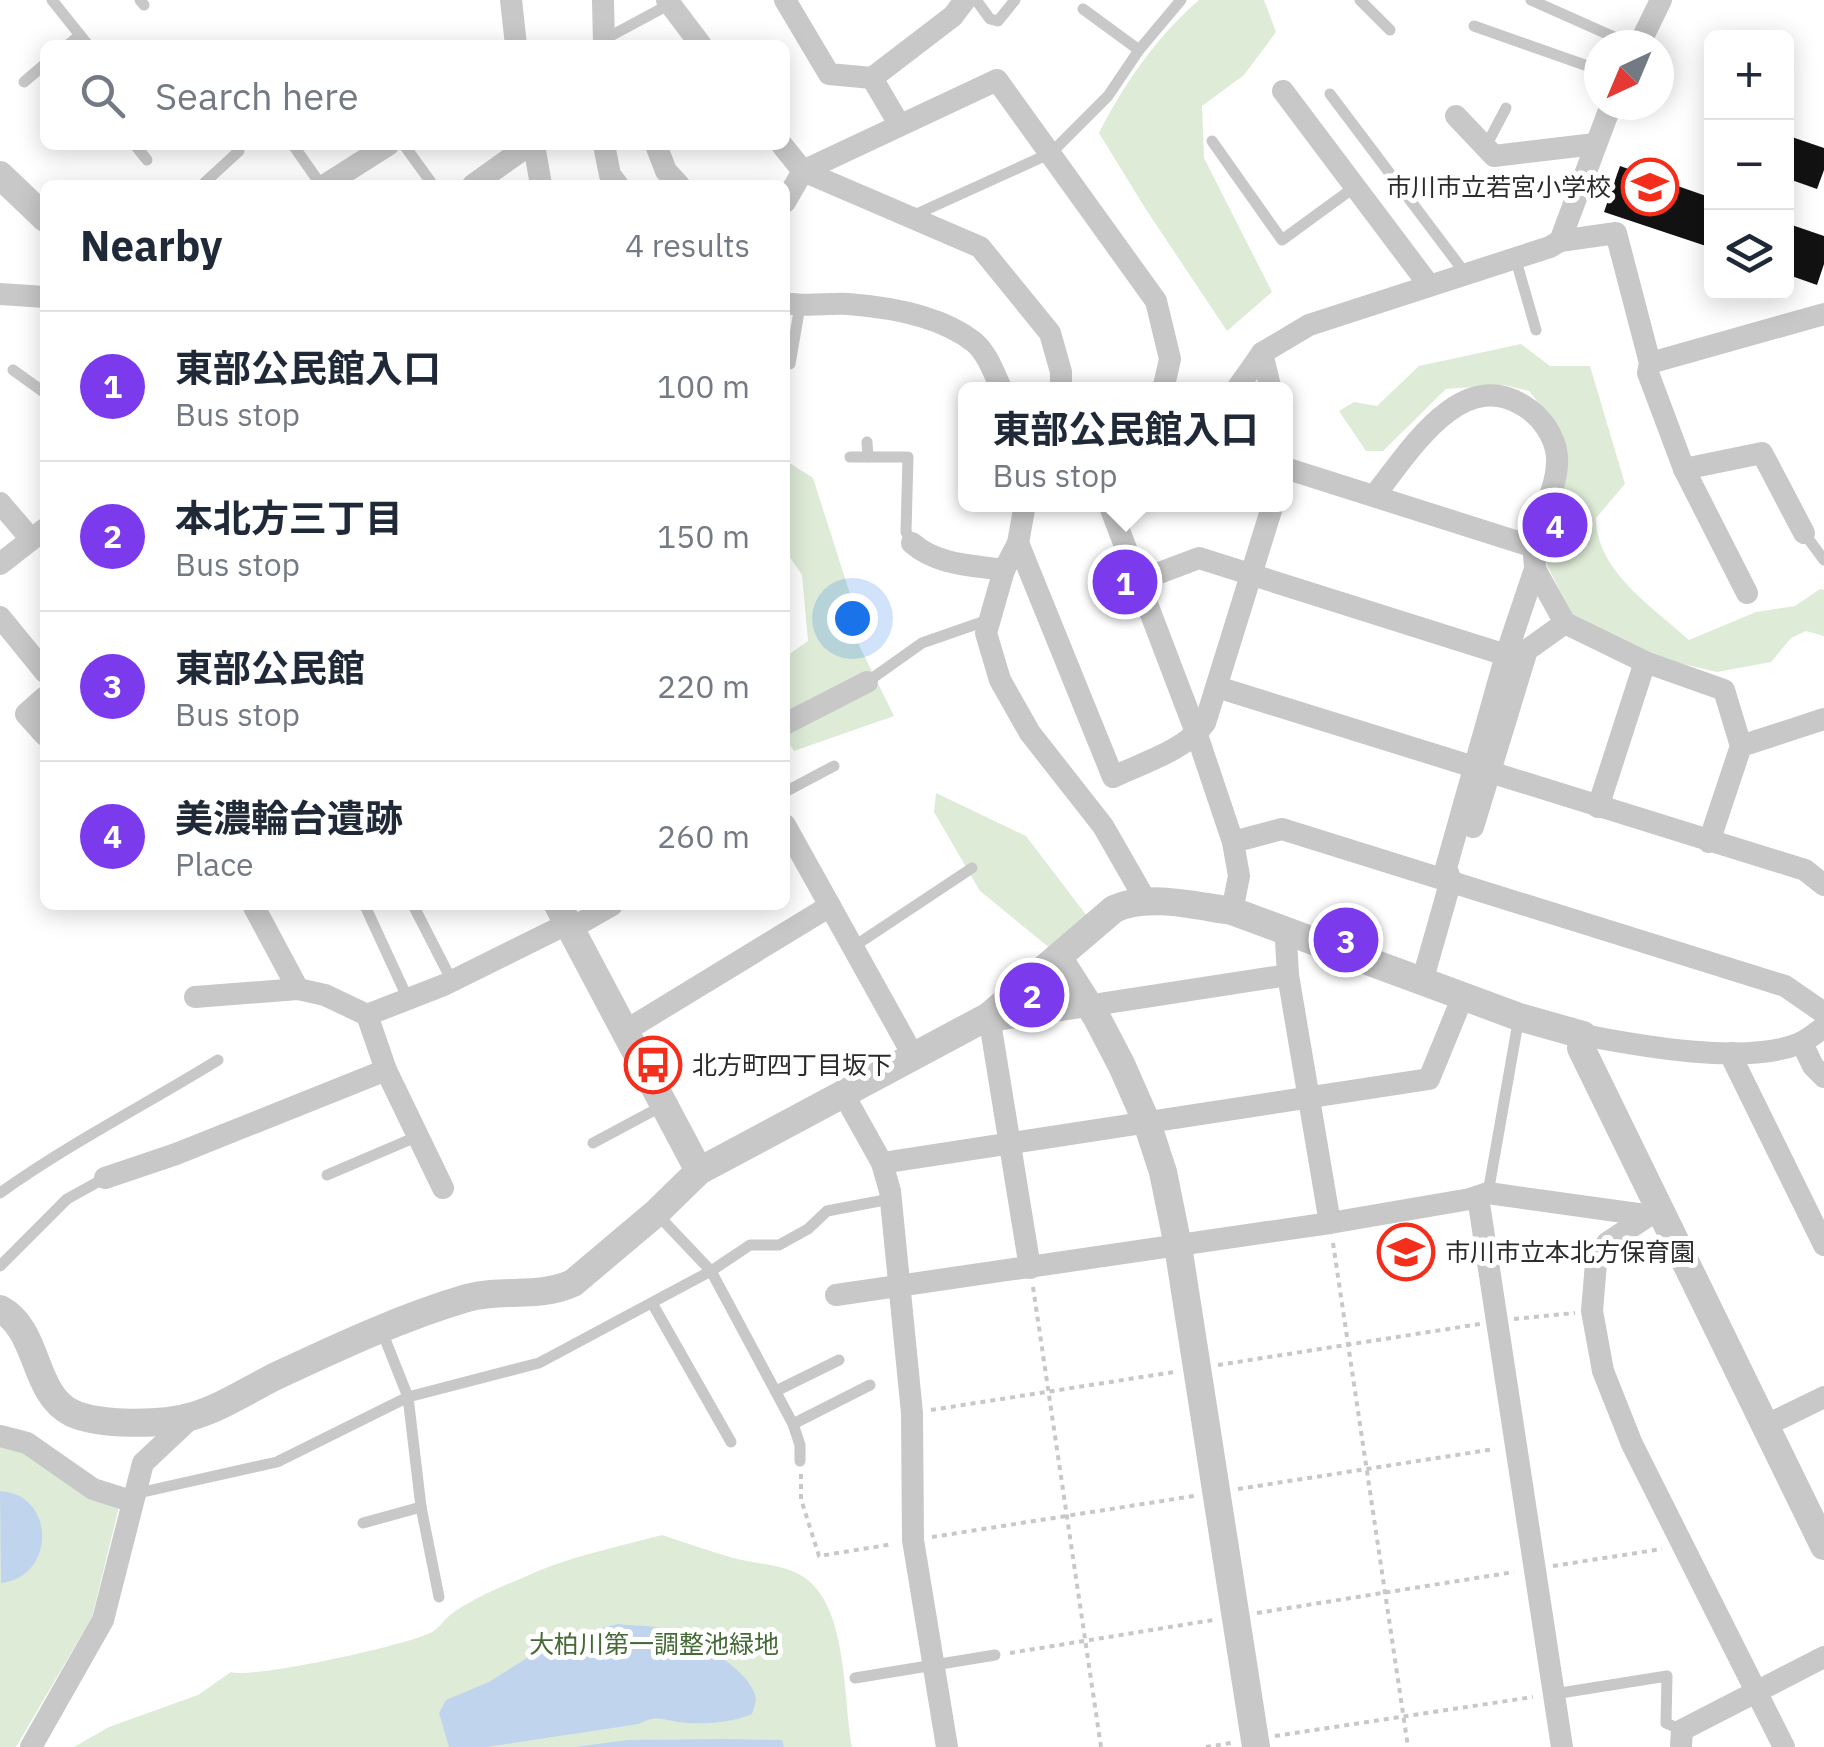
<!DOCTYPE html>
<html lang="en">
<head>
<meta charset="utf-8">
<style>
	body { margin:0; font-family:"IBM Plex Sans","Noto Sans JP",sans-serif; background:#f6f6f7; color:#1f2937 }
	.controls { position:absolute; right:30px; top:30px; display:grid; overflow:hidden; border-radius:15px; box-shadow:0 5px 25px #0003 }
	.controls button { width:90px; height:90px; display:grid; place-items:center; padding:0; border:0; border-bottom:2px solid #e0e1e3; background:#fff; color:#1f2937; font:50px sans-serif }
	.compass { position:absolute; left:1584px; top:30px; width:90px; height:90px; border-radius:50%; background:#fff; box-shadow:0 5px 25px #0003; rotate:224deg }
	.you { position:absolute; left:852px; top:618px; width:35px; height:35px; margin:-25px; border:8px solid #fff; border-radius:50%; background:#1a73e8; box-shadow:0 0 0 15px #1a73e833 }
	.badge { display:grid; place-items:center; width:65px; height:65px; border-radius:50%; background:#7c3aed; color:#fff; font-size:32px; font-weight:700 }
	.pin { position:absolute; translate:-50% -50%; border:5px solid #fff; box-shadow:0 2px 10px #0006 }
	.popup { position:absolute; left:958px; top:382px; width:335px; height:130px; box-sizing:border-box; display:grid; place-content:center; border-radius:15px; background:#fff; filter:drop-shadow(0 2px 8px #0005); font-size:32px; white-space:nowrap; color:#747a83 }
	.popup b { font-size:38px; color:#1f2937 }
	.popup::after { content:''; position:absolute; left:50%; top:100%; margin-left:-20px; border:20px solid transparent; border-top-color:#fff }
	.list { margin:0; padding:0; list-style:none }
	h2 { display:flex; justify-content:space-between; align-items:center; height:130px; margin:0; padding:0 40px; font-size:42px }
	h2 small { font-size:32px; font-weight:400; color:#747a83 }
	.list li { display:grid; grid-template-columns:65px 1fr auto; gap:30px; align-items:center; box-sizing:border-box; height:150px; padding:0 40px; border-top:2px solid #e0e1e3 }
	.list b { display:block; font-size:38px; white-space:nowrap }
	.list p { margin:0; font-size:32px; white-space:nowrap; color:#747a83 }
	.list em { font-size:32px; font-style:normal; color:#747a83 }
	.icon { flex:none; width:55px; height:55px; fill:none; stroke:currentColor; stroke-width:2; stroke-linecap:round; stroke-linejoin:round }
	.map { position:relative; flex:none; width:1824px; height:1747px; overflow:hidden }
	.search { position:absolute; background:#fff; box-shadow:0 5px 25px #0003; left:40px; top:40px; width:750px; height:110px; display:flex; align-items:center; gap:25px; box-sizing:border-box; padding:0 35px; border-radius:15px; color:#747a83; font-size:38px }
	.panel { position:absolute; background:#fff; box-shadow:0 5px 25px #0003; left:40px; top:180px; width:750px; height:730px; border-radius:15px }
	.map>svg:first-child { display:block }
	.green { fill:#deebd7 }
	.water { fill:#c0d5ed }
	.building { fill:#121212 }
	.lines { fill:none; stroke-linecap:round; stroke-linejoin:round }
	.path { stroke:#c8c8c8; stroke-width:4; stroke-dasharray:5 5; stroke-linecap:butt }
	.service { stroke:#c8c8c8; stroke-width:11 }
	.minor { stroke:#c8c8c8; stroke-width:22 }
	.tertiary { stroke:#c8c8c8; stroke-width:28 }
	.labels { text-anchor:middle; stroke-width:10; stroke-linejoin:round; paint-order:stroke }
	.poi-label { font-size:25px; fill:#2b2b2b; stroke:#fff; text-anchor:start }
	.park-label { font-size:25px; fill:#466a36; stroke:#fff }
</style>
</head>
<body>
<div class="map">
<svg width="1824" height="1747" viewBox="0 0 1824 1747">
	<rect width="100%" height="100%" fill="#fff"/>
	<g class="green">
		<path d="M1199,0H1264L1276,32L1244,75L1202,106L1204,158L1272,292L1227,331L1145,208L1099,133C1123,85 1158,35 1199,0Z"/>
		<path d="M1521,344L1550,366H1590L1625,484L1596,518C1596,571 1653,607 1689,640L1756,612L1795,606L1820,589L1824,590V636L1806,631L1791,638L1771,662L1717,672L1658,658L1572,615L1544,559L1565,477L1561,431L1529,391L1504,385L1446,389L1383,451H1366L1339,411L1354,402L1377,406L1419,366Z"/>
		<path d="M785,460L813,478L850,594L855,637L894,716L794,751L785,738V657L808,641L802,575L785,550Z"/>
		<path d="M936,793L1026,836L1087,916L1051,949L980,891L934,812Z"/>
		<path d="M0,1442L22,1447L120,1503L92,1617L16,1747H0Z"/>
		<path d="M662,1535C687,1543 712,1552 737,1559C758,1564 787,1565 805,1578C848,1608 843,1699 852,1747H74L109,1727L198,1695L231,1672C253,1679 409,1645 432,1632C439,1628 443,1621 449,1616C473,1597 509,1584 538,1571C577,1555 621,1546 662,1535Z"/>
	</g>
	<g class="water">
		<path d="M0,1491C56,1494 56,1577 1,1583Z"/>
		<path d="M618,1624C633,1626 650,1625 665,1629C690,1636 753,1670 756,1699C756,1701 753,1711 752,1714C731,1723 702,1725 678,1722C662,1719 654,1715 639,1724L487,1747H449L439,1713L446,1700L489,1682L527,1658L594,1630Z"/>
		<path d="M725,1739L782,1740L784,1747H575L628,1740Z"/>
	</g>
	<g class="building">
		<path d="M1786,135L1824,148V170L1817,189L1786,178Z"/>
		<path d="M1620,166L1712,198V248L1604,212Z"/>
		<path d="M1786,223L1824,236V264L1817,285L1786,274Z"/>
	</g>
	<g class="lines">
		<g class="path">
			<path d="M1333,1243L1408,1747"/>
			<path d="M1033,1287L1101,1747"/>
			<path d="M1514,1319L1575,1313"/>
			<path d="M1218,1365L1480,1324"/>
			<path d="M931,1410L1174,1372"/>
			<path d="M801,1474V1499L819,1556L893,1544"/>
			<path d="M1238,1489L1495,1449"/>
			<path d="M932,1537L1194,1496"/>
			<path d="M1553,1566L1662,1549"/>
			<path d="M1257,1613L1514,1572"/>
			<path d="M1010,1653L1213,1620"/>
			<path d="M1275,1736L1533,1697"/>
			<path d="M1206,1747L1231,1743"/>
		</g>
		<g class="service">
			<path d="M52,0L88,45"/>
			<path d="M140,0L144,5"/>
			<path d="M976,0L990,19L998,21L1015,0"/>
			<path d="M1360,0L1390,30"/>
			<path d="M1531,0L1632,45"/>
			<path d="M1083,9L1139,50"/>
			<path d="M1474,26L1599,70"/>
			<path d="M605,39L672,3"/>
			<path d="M68,45L80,35"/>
			<path d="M24,82L45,64"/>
			<path d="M1330,94L1465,273"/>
			<path d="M1212,141L1282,240L1356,186"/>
			<path d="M135,145L147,160"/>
			<path d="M293,145L321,185"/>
			<path d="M404,145L433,185"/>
			<path d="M1485,148L1506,108"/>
			<path d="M202,185L239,151L234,145"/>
			<path d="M910,217L1051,153L1108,96L1139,50L1181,0"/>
			<path d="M1515,257L1536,330"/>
			<path d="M785,362L790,364L800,306"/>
			<path d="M13,370L45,393"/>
			<path d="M867,442L868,457"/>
			<path d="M850,457H908L906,532L912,543"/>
			<path d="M1804,533L1824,560"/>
			<path d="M867,682L922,643L988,620"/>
			<path d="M785,792L834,766"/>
			<path d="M371,905L366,908L408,999"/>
			<path d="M413,905L452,981"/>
			<path d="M853,947L972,868"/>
			<path d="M593,1143L664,1105"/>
			<path d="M327,1175L416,1137"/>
			<path d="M0,1193C70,1143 145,1105 218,1060"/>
			<path d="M1488,1193L1519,1017"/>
			<path d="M656,1213L711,1271L793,1424L800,1445V1461"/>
			<path d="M0,1266L67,1199L105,1178"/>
			<path d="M652,1303L731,1442"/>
			<path d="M381,1329L408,1397L421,1507L439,1597"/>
			<path d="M776,1391L839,1360"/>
			<path d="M793,1424L870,1385"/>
			<path d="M134,1494L277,1462L408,1397L539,1363L711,1271L750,1245H779L808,1229L827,1211L890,1199"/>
			<path d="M363,1523L421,1507"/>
			<path d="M855,1678L995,1655"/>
			<path d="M1554,1694L1667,1676L1666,1723L1682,1730"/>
		</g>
		<g class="minor">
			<path d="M511,0L516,45"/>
			<path d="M603,0L604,45"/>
			<path d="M667,0L701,45"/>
			<path d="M785,0L829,74L872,78L953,16L965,0"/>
			<path d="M1639,45L1661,0"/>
			<path d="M872,78L899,124"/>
			<path d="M1283,91L1429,285"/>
			<path d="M1456,116L1494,156L1595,144"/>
			<path d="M534,145L541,185"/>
			<path d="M604,145L610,175L618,185"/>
			<path d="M656,145L666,171L679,185"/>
			<path d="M782,145L803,171L980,247L1050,333L1061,372V390"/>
			<path d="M325,185L388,145"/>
			<path d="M473,185L529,145"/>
			<path d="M785,202L803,171L997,80L1156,301L1170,359L1163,390"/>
			<path d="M1560,241L1616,233L1650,363L1648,373L1684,469L1747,593"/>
			<path d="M0,294L45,297"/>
			<path d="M785,303C806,307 826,303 848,304C888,307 941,316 974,342C988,354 994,374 1002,390"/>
			<path d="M1262,353L1271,390"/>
			<path d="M1650,363L1824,314"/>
			<path d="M1236,390L1262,353L1309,325L1550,247L1560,241L1611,105"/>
			<path d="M1285,468L1534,547"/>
			<path d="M1684,469L1762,453L1804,533"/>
			<path d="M1374,496C1408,454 1460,365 1524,406C1541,416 1555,436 1557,456C1559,489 1538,515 1534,546C1533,553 1535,562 1535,569L1506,655L1446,868L1451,880L1422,982"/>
			<path d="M0,503L31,539"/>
			<path d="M1025,504L1018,543L1004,570L986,633L1000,680L1030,733L1103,826L1146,901"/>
			<path d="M1109,504L1197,735L1233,842L1239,876L1232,911"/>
			<path d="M912,543C937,565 971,565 1004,570"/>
			<path d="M1018,543L1113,777C1142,763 1186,750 1205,723L1273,504"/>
			<path d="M0,564L45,529"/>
			<path d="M1535,569L1565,623L1645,662L1724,690L1741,746"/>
			<path d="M1138,581L1199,558L1506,655"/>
			<path d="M0,617L45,672"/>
			<path d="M1217,687L1805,870L1824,885"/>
			<path d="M45,697L26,714L45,735"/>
			<path d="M785,724L867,682"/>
			<path d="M1598,807L1645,662"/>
			<path d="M785,825L914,1057"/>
			<path d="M1473,827L1527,650L1565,623"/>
			<path d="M1233,842L1282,829L1785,986L1824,1013"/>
			<path d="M1709,842L1741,746L1824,719"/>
			<path d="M253,905L298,989"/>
			<path d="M572,928L612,905"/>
			<path d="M1288,930L1286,941L1288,975L1330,1223"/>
			<path d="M195,997L298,989L325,995L367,1015L444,985L569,923"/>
			<path d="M367,1015L386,1070L443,1188"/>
			<path d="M989,1016L1030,1268"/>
			<path d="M990,1021L1288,975"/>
			<path d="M625,1031L830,906"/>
			<path d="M1583,1035C1640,1046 1744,1065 1798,1044C1808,1040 1816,1033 1824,1027"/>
			<path d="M1802,1043L1813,1066L1824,1077"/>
			<path d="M1732,1053L1734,1062L1824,1245"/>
			<path d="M844,1095L882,1163L890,1191L912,1413L913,1540L947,1747"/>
			<path d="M882,1163L1429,1079L1463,996"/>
			<path d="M105,1178L176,1154L386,1070"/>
			<path d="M1478,1197L1562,1747"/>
			<path d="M1651,1214L1607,1243L1596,1263L1592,1311L1603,1371L1632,1444L1784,1747"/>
			<path d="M836,1295L1330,1223L1470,1199L1488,1193L1645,1215"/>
			<path d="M1765,1426L1824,1397"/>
			<path d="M0,1436L27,1443L93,1489L131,1501"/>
			<path d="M31,1747L103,1620L143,1463L193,1416"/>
			<path d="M1681,1747L1682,1730L1824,1657"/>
		</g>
		<g class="tertiary">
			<path d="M0,175L45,218"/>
			<path d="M558,905L699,1171"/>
			<path d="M1058,957L1097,1018L1122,1066L1147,1123L1163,1172L1178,1246L1256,1747"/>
			<path d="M0,1309C40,1330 32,1394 72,1413C100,1426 163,1425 193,1416C221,1408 250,1389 276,1376C338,1347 402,1317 467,1298C503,1288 538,1299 573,1283L656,1213L699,1171L989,1016L1114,909C1149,893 1196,906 1232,911L1519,1017L1583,1035L1581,1048L1824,1546"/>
		</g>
	</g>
	<defs>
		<g id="school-ring" transform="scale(2.875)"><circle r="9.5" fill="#fff" stroke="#f52e1b" stroke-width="1.5"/><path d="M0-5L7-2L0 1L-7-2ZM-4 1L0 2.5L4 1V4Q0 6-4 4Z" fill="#f52e1b"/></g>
		<g id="bus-ring" transform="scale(2.875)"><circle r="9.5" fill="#fff" stroke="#f52e1b" stroke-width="1.5"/><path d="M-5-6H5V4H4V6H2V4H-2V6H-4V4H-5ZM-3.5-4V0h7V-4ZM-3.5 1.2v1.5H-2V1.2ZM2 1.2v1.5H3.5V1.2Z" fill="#f52e1b"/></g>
	</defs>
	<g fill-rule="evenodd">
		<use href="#school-ring" x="1650" y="187"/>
		<use href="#bus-ring" x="653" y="1065"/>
		<use href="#school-ring" x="1406" y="1252"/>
	</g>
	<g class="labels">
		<g class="poi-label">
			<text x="1611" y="196" text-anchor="end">市川市立若宮小学校</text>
			<text x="692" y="1074">北方町四丁目坂下</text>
			<text x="1445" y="1261">市川市立本北方保育園</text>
		</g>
		<g class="park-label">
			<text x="654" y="1653">大柏川第一調整池緑地</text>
		</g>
	</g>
</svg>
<div class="controls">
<button>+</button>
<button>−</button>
<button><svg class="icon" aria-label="layers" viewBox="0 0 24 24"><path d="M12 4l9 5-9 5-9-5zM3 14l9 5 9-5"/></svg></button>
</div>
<svg class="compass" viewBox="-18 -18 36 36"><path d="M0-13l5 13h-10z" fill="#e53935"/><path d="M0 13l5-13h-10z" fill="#747a83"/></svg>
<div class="you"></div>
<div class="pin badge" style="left:1125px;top:582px">1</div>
<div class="popup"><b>東部公民館入口</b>Bus stop</div>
<div class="pin badge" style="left:1032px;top:995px">2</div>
<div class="pin badge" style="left:1346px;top:940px">3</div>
<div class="pin badge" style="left:1555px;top:525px">4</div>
<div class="search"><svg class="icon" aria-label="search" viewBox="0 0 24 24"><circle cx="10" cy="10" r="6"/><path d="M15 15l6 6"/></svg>Search here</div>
<section class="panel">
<h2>Nearby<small>4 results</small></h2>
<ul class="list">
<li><span class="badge">1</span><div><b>東部公民館入口</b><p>Bus stop</p></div><em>100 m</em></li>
<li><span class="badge">2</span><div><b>本北方三丁目</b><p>Bus stop</p></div><em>150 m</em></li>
<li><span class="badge">3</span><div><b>東部公民館</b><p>Bus stop</p></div><em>220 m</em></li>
<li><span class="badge">4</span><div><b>美濃輪台遺跡</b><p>Place</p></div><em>260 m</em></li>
</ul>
</section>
</div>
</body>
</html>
